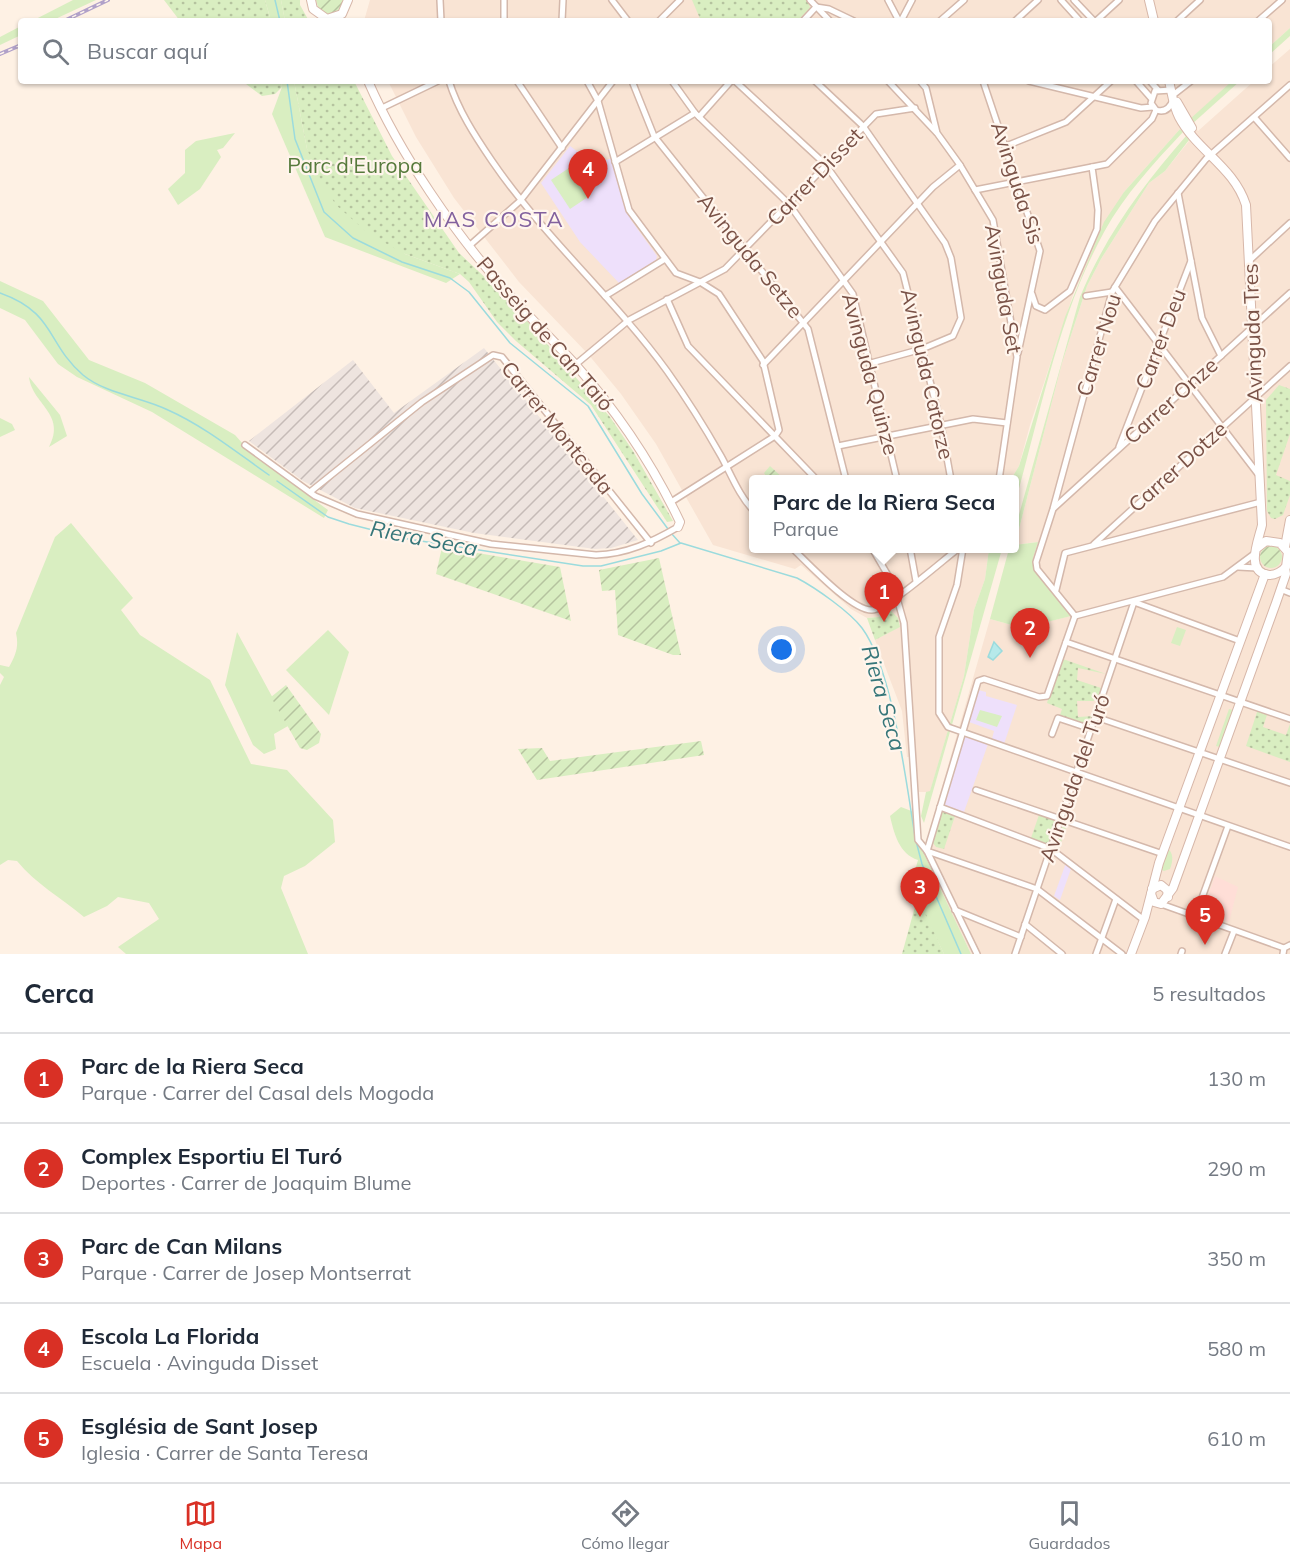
<!DOCTYPE html>
<html lang="es">
<head>
<meta charset="utf-8">
<style>
	body { margin:0; font-family:Mulish,sans-serif; background:#f2f2f3; color:#1f2937 }
	.you { position:absolute; left:782px; top:650px; width:21px; height:21px; margin:-15px; border:4px solid #fff; border-radius:50%; background:#1a73e8; box-shadow:0 0 0 9px #1a73e833 }
	.badge { display:grid; place-items:center; width:39px; height:39px; border-radius:50%; background:#d93025; color:#fff; font-size:20px; font-weight:700 }
	.pin { position:absolute; translate:-50% -50px; filter:drop-shadow(0 2px 3px #0008) }
	.pin::after { content:''; position:absolute; top:32px; width:21px; height:18px; background:inherit; clip-path:polygon(0 0,100% 0,50% 100%) }
	.popup { position:absolute; left:749px; top:475px; width:270px; height:78px; box-sizing:border-box; display:grid; place-content:center; border-radius:6px; background:#fff; filter:drop-shadow(0 2px 4px #0005); font-size:20px; white-space:nowrap; color:#747a83 }
	.popup b { font-size:22px; color:#1f2937 }
	.popup::after { content:''; position:absolute; left:50%; top:100%; margin-left:-12px; border:12px solid transparent; border-top-color:#fff }
	.list { margin:0; padding:0; list-style:none }
	h2 { display:flex; justify-content:space-between; align-items:center; height:78px; margin:0; padding:0 24px; font-size:26px }
	h2 small { font-size:20px; font-weight:400; color:#747a83 }
	.list li { display:grid; grid-template-columns:39px 1fr auto; gap:18px; align-items:center; box-sizing:border-box; height:90px; padding:0 24px; border-top:2px solid #e0e1e3 }
	.list b { display:block; font-size:22px; white-space:nowrap }
	.list p { margin:0; font-size:20px; white-space:nowrap; color:#747a83 }
	.list em { font-size:20px; font-style:normal; color:#747a83 }
	.icon { flex:none; width:33px; height:33px; fill:none; stroke:currentColor; stroke-width:2; stroke-linecap:round; stroke-linejoin:round }
	.map { position:relative; flex:none; width:1290px; height:954px; overflow:hidden }
	.search { position:absolute; background:#fff; box-shadow:0 2px 4px #0004; left:18px; right:18px; top:18px; height:66px; display:flex; align-items:center; gap:15px; box-sizing:border-box; padding:0 21px; border-radius:6px; color:#747a83; font-size:22px }
	.sheet { height:528px; background:#fff }
	nav { display:flex; justify-content:space-around; align-items:center; box-sizing:border-box; height:84px; border-top:2px solid #e0e1e3; background:#fff; font-size:16px; color:#747a83 }
	nav a { display:grid; justify-items:center; gap:3px }
	nav .on { color:#d93025 }
	.map>svg:first-child { display:block }
	.residential { fill:#f9e4d4 }
	.commercial { fill:#ffded7 }
	.industrial { fill:url(#industrial-furrows) }
	.education { fill:#eee0fb }
	.grass { fill:#d9eec1 }
	.forest { fill:url(#forest-crowns) }
	.park { fill:url(#park-dots) }
	.garden { fill:url(#garden-furrows) }
	.water { fill:url(#water-ripples); stroke:#9bdbdd; stroke-width:1.5 }
	.lines { fill:none; stroke-linecap:round; stroke-linejoin:round }
	.stream { stroke:#9bdbdd; stroke-width:1.5 }
	.street-casing { stroke:#d4b8ab; stroke-width:8 }
	.secondary-casing { stroke:#d7b7a9; stroke-width:10 }
	.street { stroke:#fff; stroke-width:5 }
	.secondary { stroke:#fff; stroke-width:8 }
	.rail-casing { stroke:#b1a1c9; stroke-width:4 }
	.rail { stroke:#fff5ec; stroke-width:1.5; stroke-dasharray:4.5; stroke-linecap:butt }
	.labels { text-anchor:middle; stroke-width:4.5; stroke-linejoin:round; paint-order:stroke }
	.park-label { font-size:21px; fill:#567a3b; stroke:#fff5ec }
	.street-label { font-size:21px; fill:#7a5247; stroke:#fff5ec }
	.neighbourhood-label { font-size:22px; letter-spacing:1.5px; fill:#82619e; stroke:#fff5ec }
	.water-label { font-size:22px; font-style:italic; fill:#367679; stroke:#fff5ec }
</style>
</head>
<body>
<div class="map">
<svg width="1290" height="954" viewBox="0 0 1290 954">
	<defs>
		<pattern id="industrial-furrows" width="10" height="10" patternUnits="userSpaceOnUse" patternTransform="scale(1.5)"><rect width="10" height="10" fill="#eee4df"/><path d="M-1 1l2-2M0 10L10 0M9 11l2-2" fill="none" stroke="#c6bbb7"/></pattern>
		<pattern id="forest-crowns" width="20" height="18" patternUnits="userSpaceOnUse" patternTransform="scale(1.5)"><rect width="20" height="18" fill="#d9eec1"/><path d="M2 6a3 3 0 1 1 6 0M12 15a3 3 0 1 1 6 0" fill="none" stroke="#b5c39f"/></pattern>
		<pattern id="park-dots" width="8" height="8" patternUnits="userSpaceOnUse" patternTransform="scale(1.5)"><rect width="8" height="8" fill="#d9eec1"/><path d="M2 2h.1M6 6h.1" fill="none" stroke="#b5c39f" stroke-width="1.8" stroke-linecap="round"/></pattern>
		<pattern id="garden-furrows" width="10" height="10" patternUnits="userSpaceOnUse" patternTransform="scale(1.5)"><rect width="10" height="10" fill="#d9eec1"/><path d="M-1 1l2-2M0 10L10 0M9 11l2-2" fill="none" stroke="#b5c39f"/></pattern>
		<pattern id="water-ripples" width="26" height="14" patternUnits="userSpaceOnUse" patternTransform="scale(1.5)"><rect width="26" height="14" fill="#b6e9ea"/><path d="M2 4q2-2 4 0t4 0M15 11q2-2 4 0t4 0" fill="none" stroke="#99bfbf"/></pattern>
	</defs>
	<rect width="100%" height="100%" fill="#fef1e4"/>
	<g class="residential">
		<path d="M370,0H1290V28L1269,47V21H364Z"/>
		<path d="M1290,49V954H971L923,853L990,619L1023,628L1070,616L1035,571L1033,558L1037,542L1015,545L1019,529L1062,363L1087,286L1101,259L1149,183L1165,171L1189,141L1180,129L1124,192L1074,292L1030,425L1019,466L1011,479L754,480V548L989,549L985,579L974,610L964,676L930,792H916L913,757H907L902,711L875,640L899,627L890,610L879,617L867,618L851,609L801,565L795,569L713,545L656,444L621,394L588,354L519,282L454,198L416,137L388,81H1232L1190,120L1198,131L1254,81H1269V67Z"/>
	</g>
	<path class="commercial" d="M1215,876L1238,887L1229,922L1207,915L1204,907Z"/>
	<path class="industrial" d="M484,348L638,540L611,548L595,549L474,533L355,508L303,481L249,441L353,360L394,413Z"/>
	<g class="education">
		<path d="M570,146L594,164L612,158L631,220L657,256L656,260L619,283L580,242L541,183Z"/>
		<path d="M978,690L986,692V696L1017,705L1004,744L992,739L994,731L969,722Z"/>
		<path d="M963,736L988,744L964,812L945,805L944,802Z"/>
		<path d="M1066,863L1072,866L1060,900L1054,896Z"/>
	</g>
	<g class="grass">
		<path d="M73,0H96L51,21H32Z"/>
		<path d="M265,0H281L285,21H271Z"/>
		<path d="M21,26V35L0,45V37Z"/>
		<path d="M1290,28V36L1269,55V47Z"/>
		<path d="M281,81H294L307,149L405,254L460,274L446,283L325,237L272,114L282,87Z"/>
		<path d="M1232,81H1240L1192,124L1189,120Z"/>
		<path d="M1180,129L1183,132C1154,163 1125,194 1104,232C1059,313 1040,415 1015,503L1014,480L1011,479L1019,466L1065,317L1104,222L1124,192Z"/>
		<path d="M235,133L223,148L217,150L221,157L200,189L178,205L168,189L185,173V150L196,141Z"/>
		<path d="M1186,136L1189,140L1165,171L1149,183L1101,259L1087,286L1062,363L1019,529L1015,545L1038,542L1033,558L1035,571L1071,616L1023,628L990,619L1009,549L1014,548L1015,529L1080,297C1105,236 1143,185 1186,136Z"/>
		<path d="M572,166L591,195L570,209L551,180Z"/>
		<path d="M0,281L43,301L89,360L145,383L235,435L252,454L328,510L324,518L152,412L77,377L58,364L25,320L0,308Z"/>
		<path d="M29,377L60,415L67,436L49,447C67,414 32,404 29,377Z"/>
		<path d="M71,523L133,598L121,610L140,635L210,680L251,764L287,770L333,820L335,842L305,866L284,876L281,888L308,954H126L118,947L159,919L149,903L118,897L107,906L84,917C60,897 36,884 17,861L8,860L0,865V685L4,677L0,673V665L9,667C16,655 19,646 16,633L55,537Z"/>
		<path d="M989,549H1002L924,823L921,816L926,792L930,791L964,676L974,610L985,579Z"/>
		<path d="M1177,627L1186,630L1180,646L1171,643Z"/>
		<path d="M328,630L349,652L329,715L286,670Z"/>
		<path d="M237,632L288,726L274,734L276,749L264,754L253,745L225,685Z"/>
		<path d="M1229,709L1233,710L1220,747L1216,746Z"/>
		<path d="M980,710L1002,716L997,727L976,720Z"/>
		<path d="M901,807L914,812L918,841L971,954H944L911,885L918,860C899,854 894,833 890,816Z"/>
		<path d="M1167,848C1174,853 1173,861 1170,869L1164,871L1160,869Z"/>
	</g>
	<path class="forest" d="M0,418L12,424L15,430L0,437Z"/>
	<g class="park">
		<path d="M164,0H265L271,21H180Z"/>
		<path d="M281,0H300V5L309,21H285Z"/>
		<path d="M692,0H808L810,8L797,21H701Z"/>
		<path d="M242,81H281L282,87L275,94L262,96Z"/>
		<path d="M294,81H354L392,156L459,253L509,300L610,417L633,451L673,521L667,522L591,405L516,341L497,322L469,282L460,274L405,254L369,234L336,205L321,181L307,149Z"/>
		<path d="M1279,385L1290,389V434L1276,475L1290,481V495L1283,515L1275,519L1271,518L1267,511L1266,400Z"/>
		<path d="M890,610L898,618L900,627L875,640L867,618L879,617Z"/>
		<path d="M1060,658L1106,674L1078,668L1077,680L1101,688L1098,698H1093L1094,701H1077L1078,717L1094,716L1090,727L1060,715L1062,709L1047,703Z"/>
		<path d="M1258,709L1268,712L1263,727L1286,735L1290,724V762L1246,746Z"/>
		<path d="M942,811L955,816L944,849L936,847L933,843Z"/>
		<path d="M1040,812L1068,821L1059,849L1031,838Z"/>
		<path d="M920,901L944,954H902L916,903Z"/>
	</g>
	<g class="garden">
		<path d="M316,0H343V2L337,13L328,15L319,10Z"/>
		<path d="M770,466L784,479H768L764,473Z"/>
		<circle cx="1271" cy="557" r="11"/>
		<path d="M442,547L560,567L571,621L436,574Z"/>
		<path d="M659,558L681,655H673L618,635L615,590L602,591L599,570Z"/>
		<path d="M286,685L321,734L319,743L307,750L300,748L271,697Z"/>
		<path d="M701,741L704,755L537,780L518,749L542,748L550,761Z"/>
	</g>
	<path class="water" d="M994,642L1002,651L993,660L988,657Z"/>
	<g class="lines">
		<g class="stream">
			<path d="M275,0L280,21"/>
			<path d="M287,81L295,139L324,212L353,238L402,262L450,278L469,292L510,343L588,406L642,494L668,529"/>
			<path d="M0,293C56,313 46,343 83,375C106,394 142,397 168,410C204,426 236,452 269,475"/>
			<path d="M277,481L328,517L349,524L408,539L583,566H601L661,551L681,543L797,578C816,588 850,612 862,628C893,670 906,783 915,836"/>
			<path d="M671,533L680,543"/>
			<path d="M916,841L922,864L961,954"/>
		</g>
		<g class="street-casing">
			<g id="street">
				<path d="M440,0L441,21"/>
				<path d="M504,0V21"/>
				<path d="M612,0L628,21"/>
				<path d="M810,0L830,21"/>
				<path d="M888,0L899,21"/>
				<path d="M1061,0L1080,21"/>
				<path d="M1074,0L1094,21"/>
				<path d="M816,7L829,9L854,21"/>
				<path d="M562,21L563,0"/>
				<path d="M659,21L680,0"/>
				<path d="M803,21L816,7"/>
				<path d="M901,21L912,0"/>
				<path d="M940,21L964,0"/>
				<path d="M1015,21L1038,0"/>
				<path d="M1096,21L1119,0"/>
				<path d="M1177,21L1200,0"/>
				<path d="M1258,21L1282,0"/>
				<path d="M449,81C458,110 475,136 492,161C544,237 613,297 667,371C687,399 704,426 721,456C731,474 739,496 754,511"/>
				<path d="M517,81L562,148"/>
				<path d="M587,81L598,101L629,210L676,273L700,282L719,294L763,361L779,430L775,436"/>
				<path d="M632,81L654,136L808,329L846,480"/>
				<path d="M672,81L695,113L789,204L853,294L897,480"/>
				<path d="M735,81L825,164L903,273L941,425L951,480"/>
				<path d="M815,81L863,126L945,243L951,258L961,318L953,336L922,349L871,363"/>
				<path d="M888,81L936,132"/>
				<path d="M920,81L926,88L937,133L960,165L993,220L1017,357L999,480"/>
				<path d="M983,81L1040,251L1018,353"/>
				<path d="M1029,81L1141,108L1153,107"/>
				<path d="M1136,81L1151,98"/>
				<path d="M1150,81L1158,90"/>
				<path d="M1172,90L1155,91L1151,103L1156,110C1165,113 1170,108 1173,100"/>
				<path d="M1173,95L1191,81"/>
				<path d="M382,108L438,81"/>
				<path d="M699,117L731,81"/>
				<path d="M1254,117L1290,158"/>
				<path d="M1006,146L1066,122L1111,81"/>
				<path d="M615,162L695,113"/>
				<path d="M975,190L1092,167"/>
				<path d="M1178,193L1202,318L1221,356"/>
				<path d="M469,246L520,201L613,81"/>
				<path d="M1250,260L1290,223"/>
				<path d="M1115,287L1258,474"/>
				<path d="M1032,294L1036,306L1045,310L1070,291L1097,229L1098,210L1092,167L1107,164L1152,119L1156,110"/>
				<path d="M605,296L665,259"/>
				<path d="M1086,296L1112,292"/>
				<path d="M667,299L688,346L817,480"/>
				<path d="M575,365L629,320L725,269L876,114L915,108"/>
				<path d="M763,365L933,187L960,165"/>
				<path d="M245,445L315,496L357,514L491,544L596,555C627,554 652,542 678,527"/>
				<path d="M838,446L973,419L1007,423"/>
				<path d="M1119,447L1191,261"/>
				<path d="M310,492L422,402L493,355L502,357L651,543"/>
				<path d="M671,502L775,436"/>
				<path d="M1054,508L1290,293"/>
				<path d="M1094,544L1290,366"/>
				<path d="M792,548C808,563 852,611 872,610C887,610 943,560 959,548"/>
				<path d="M872,548L893,584L904,623L918,840L927,851L977,954"/>
				<path d="M910,548L916,581"/>
				<path d="M963,548L957,585L939,637V713L948,727L1290,847"/>
				<path d="M1238,567L1257,568"/>
				<path d="M1280,589L1290,593"/>
				<path d="M1056,590L1065,553L1261,502"/>
				<path d="M1075,616L1037,569L1036,562L1053,509L1112,292L1155,221L1206,159L1290,85"/>
				<path d="M1075,616L1047,696L1039,697L984,679L978,681L927,851L1037,889L1122,954"/>
				<path d="M1075,616L1223,577L1254,554"/>
				<path d="M1066,642L1290,719"/>
				<path d="M1096,717L1290,783"/>
				<path d="M1052,734L1058,718L1091,729"/>
				<path d="M976,790L1163,854"/>
				<path d="M940,807L1051,849L1144,920"/>
				<path d="M1161,904L1284,948"/>
				<path d="M955,910L1021,937"/>
				<path d="M1195,917L1228,826"/>
				<path d="M1025,924L1062,954"/>
				<path d="M1015,954L1134,602L1240,641"/>
				<path d="M1096,954L1116,899"/>
				<path d="M1181,954L1182,951"/>
				<path d="M1225,954L1234,931"/>
				<path d="M1283,954L1284,948L1290,945"/>
			</g>
		</g>
		<g class="secondary-casing">
			<g id="secondary">
				<path d="M311,0L313,9L327,19L342,14L348,0"/>
				<path d="M1149,0L1154,21"/>
				<path d="M368,81C400,154 455,234 508,293C529,317 552,339 574,363C616,410 653,465 680,522L678,527"/>
				<path d="M1169,81C1172,93 1173,106 1179,117C1197,151 1234,167 1246,205L1262,525C1259,539 1244,572 1269,575C1276,575 1281,572 1286,567L1288,552L1280,543L1266,541L1257,548"/>
				<path d="M1177,102L1192,128"/>
				<path d="M1285,547L1290,520"/>
				<path d="M1152,889L1161,885L1167,890L1168,897"/>
				<path d="M1151,894L1154,902L1161,904L1173,888L1276,603L1286,574L1285,568"/>
				<path d="M1131,954L1145,917L1159,863L1265,574"/>
			</g>
		</g>
		<use href="#street" class="street"/>
		<use href="#secondary" class="secondary"/>
		<g class="rail-casing">
			<g id="rail">
				<path d="M64,21L108,0"/>
				<path d="M0,54L21,45"/>
			</g>
		</g>
		<use href="#rail" class="rail"/>
	</g>
	<g class="labels">
		<g class="park-label">
			<text x="355" y="173">Parc d'Europa</text>
		</g>
		<g class="street-label">
			<text transform="translate(815 177) rotate(-46)" y="7">Carrer Disset</text>
			<text transform="translate(1017 183) rotate(72)" y="7">Avinguda Sis</text>
			<text transform="translate(750 256) rotate(51)" y="7">Avinguda Setze</text>
			<text transform="translate(1003 289) rotate(80)" y="7">Avinguda Set</text>
			<text transform="translate(1253 333) rotate(-92)" y="7">Avinguda Tres</text>
			<text transform="translate(545 334) rotate(49)" y="7">Passeig de Can Taió</text>
			<text transform="translate(1161 339) rotate(-69)" y="7">Carrer Deu</text>
			<text transform="translate(1099 345) rotate(-73)" y="7">Carrer Nou</text>
			<text transform="translate(870 374) rotate(75)" y="7">Avinguda Quinze</text>
			<text transform="translate(927 374) rotate(77)" y="7">Avinguda Catorze</text>
			<text transform="translate(1171 401) rotate(-42)" y="7">Carrer Onze</text>
			<text transform="translate(557 428) rotate(51)" y="7">Carrer Montcada</text>
			<text transform="translate(1178 467) rotate(-42)" y="7">Carrer Dotze</text>
			<text transform="translate(1075 778) rotate(-71)" y="7">Avinguda del Turó</text>
		</g>
		<g class="neighbourhood-label">
			<text x="494" y="227">MAS COSTA</text>
		</g>
		<g class="water-label">
			<text transform="translate(424 538) rotate(11)" y="8">Riera Seca</text>
			<text transform="translate(884 698) rotate(74)" y="8">Riera Seca</text>
		</g>
	</g>
</svg>
<div class="you"></div>
<div class="pin badge" style="left:884px;top:622px">1</div>
<div class="popup"><b>Parc de la Riera Seca</b>Parque</div>
<div class="pin badge" style="left:1030px;top:658px">2</div>
<div class="pin badge" style="left:920px;top:917px">3</div>
<div class="pin badge" style="left:588px;top:199px">4</div>
<div class="pin badge" style="left:1205px;top:945px">5</div>
<div class="search"><svg class="icon" aria-label="search" viewBox="0 0 24 24"><circle cx="10" cy="10" r="6"/><path d="M15 15l6 6"/></svg>Buscar aquí</div>
</div>
<section class="sheet">
<h2>Cerca<small>5 resultados</small></h2>
<ul class="list">
<li><span class="badge">1</span><div><b>Parc de la Riera Seca</b><p>Parque · Carrer del Casal dels Mogoda</p></div><em>130 m</em></li>
<li><span class="badge">2</span><div><b>Complex Esportiu El Turó</b><p>Deportes · Carrer de Joaquim Blume</p></div><em>290 m</em></li>
<li><span class="badge">3</span><div><b>Parc de Can Milans</b><p>Parque · Carrer de Josep Montserrat</p></div><em>350 m</em></li>
<li><span class="badge">4</span><div><b>Escola La Florida</b><p>Escuela · Avinguda Disset</p></div><em>580 m</em></li>
<li><span class="badge">5</span><div><b>Església de Sant Josep</b><p>Iglesia · Carrer de Santa Teresa</p></div><em>610 m</em></li>
</ul>
</section>
<nav>
<a class="on"><svg class="icon" aria-label="map" viewBox="0 0 24 24"><path d="M3 6l6-2 6 2 6-2v14l-6 2-6-2-6 2zM9 4v14M15 6v14"/></svg>Mapa</a>
<a><svg class="icon" aria-label="directions" viewBox="0 0 24 24"><path d="M12 3l9 9-9 9-9-9zM9 14v-3h6M13 9l2 2-2 2"/></svg>Cómo llegar</a>
<a><svg class="icon" aria-label="saved" viewBox="0 0 24 24"><path d="M7 4h10v16l-5-4-5 4z"/></svg>Guardados</a>
</nav>
</body>
</html>
